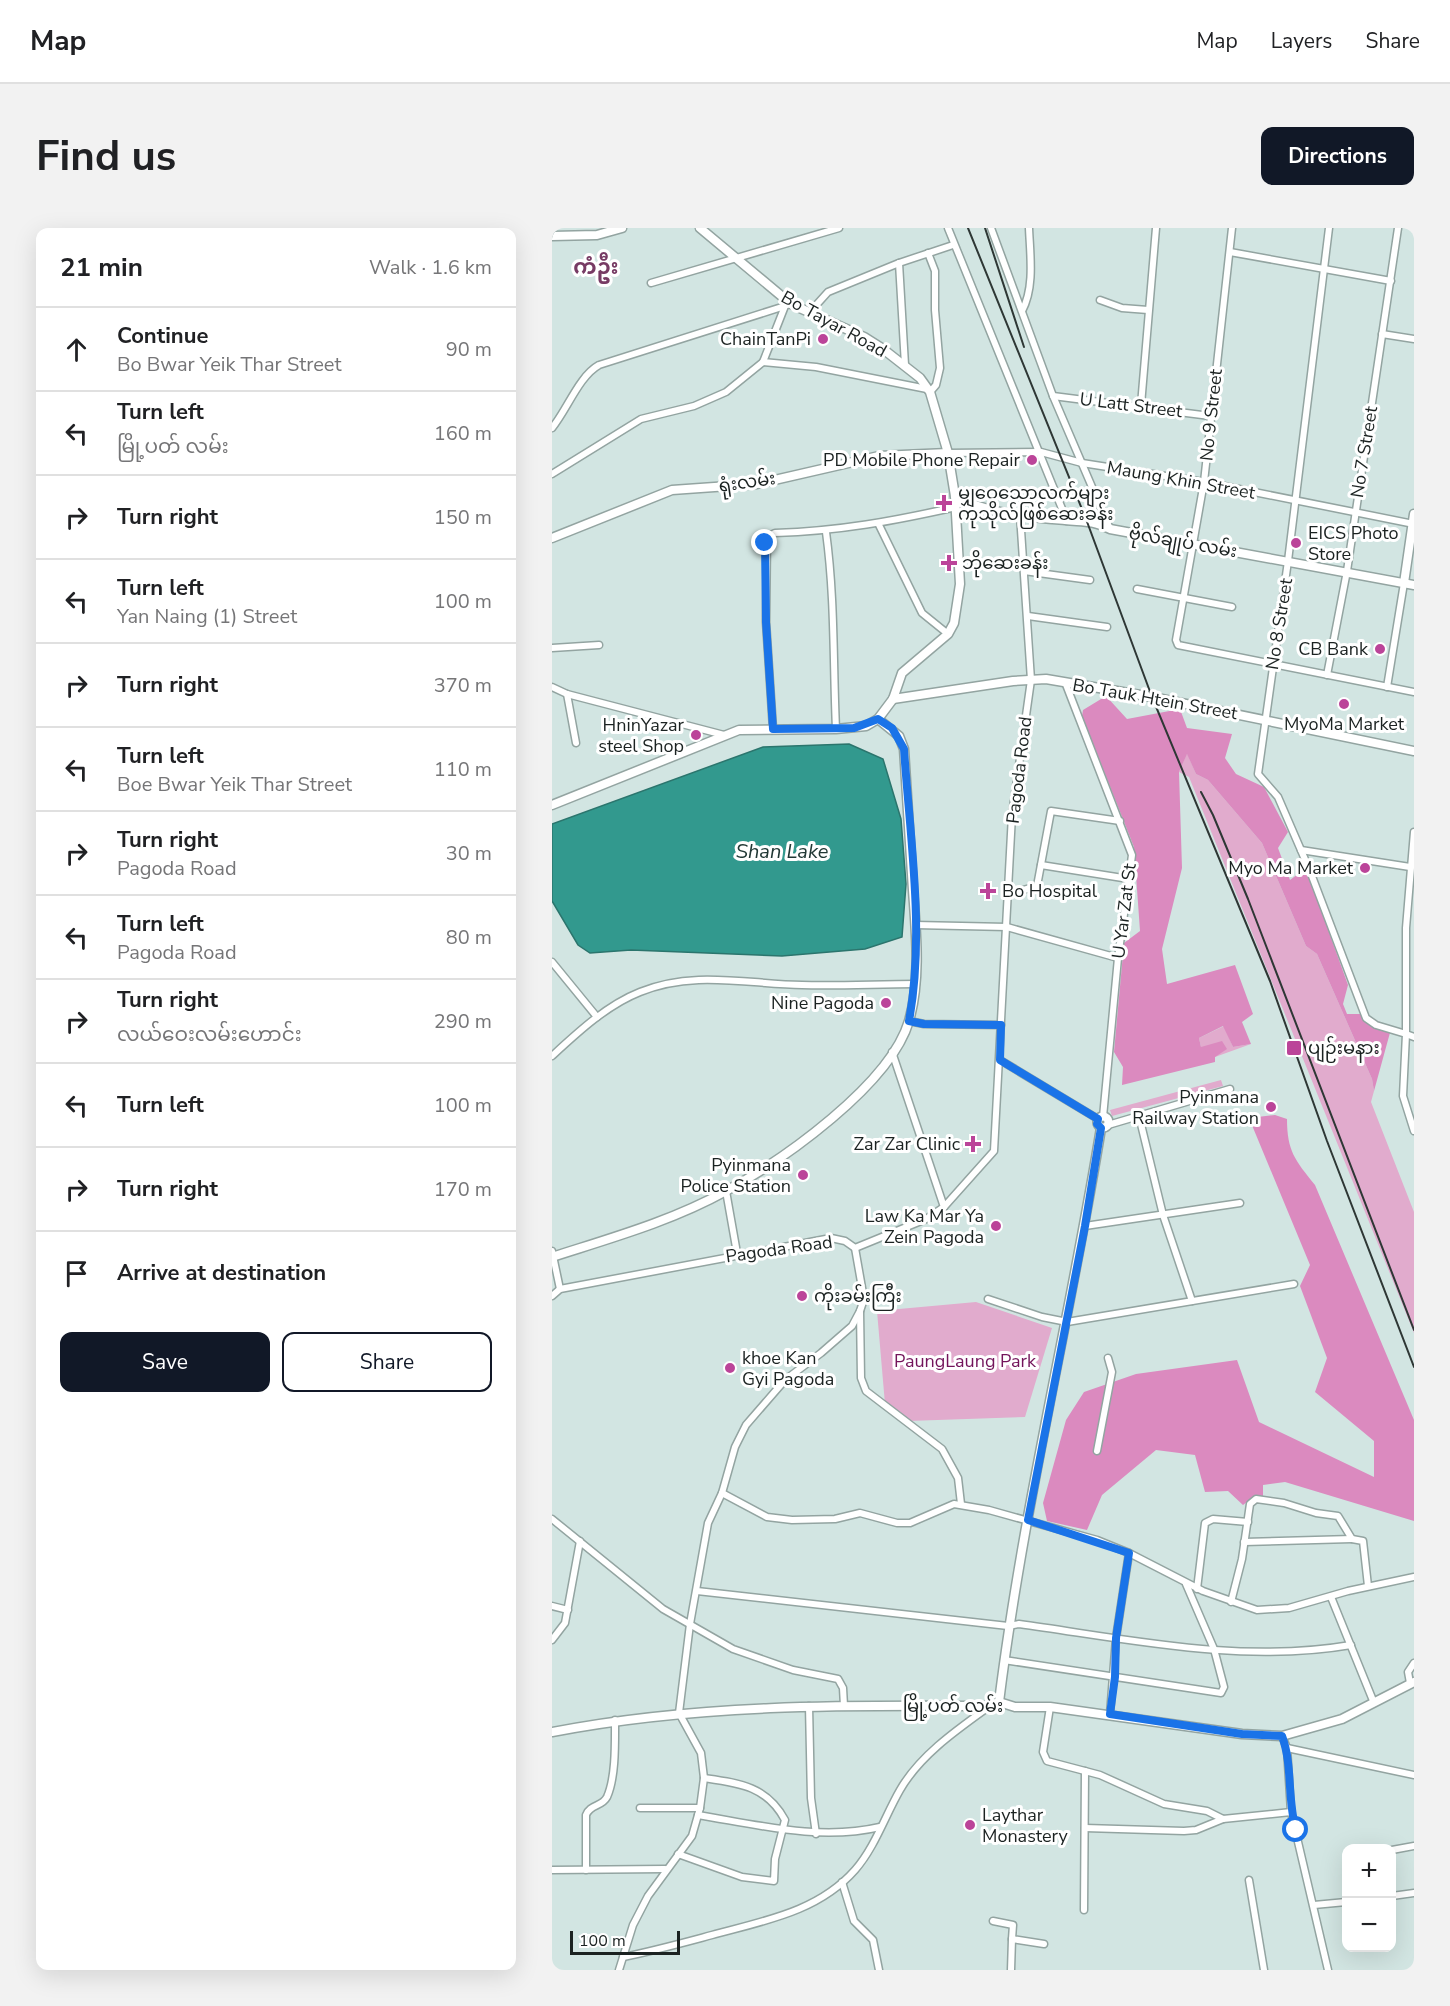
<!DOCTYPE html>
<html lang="en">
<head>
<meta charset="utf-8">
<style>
	body { margin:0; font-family:"Nunito Sans","Noto Sans Myanmar",sans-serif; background:#f2f2f2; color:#202124 }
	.controls { position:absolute; right:18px; bottom:18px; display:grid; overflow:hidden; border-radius:12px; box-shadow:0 6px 24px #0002 }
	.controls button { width:54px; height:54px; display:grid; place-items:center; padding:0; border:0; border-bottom:2px solid #e0e0e0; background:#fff; color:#202124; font:30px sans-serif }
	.scale { position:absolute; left:18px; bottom:15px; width:110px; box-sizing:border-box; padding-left:6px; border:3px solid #1b2221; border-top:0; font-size:16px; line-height:21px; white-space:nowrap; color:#1b2221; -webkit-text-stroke:4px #fff; paint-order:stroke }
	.stop { position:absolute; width:18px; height:18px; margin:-14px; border:4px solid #1a73e8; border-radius:50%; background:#fff }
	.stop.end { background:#1a73e8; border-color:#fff; box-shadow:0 2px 6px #0008 }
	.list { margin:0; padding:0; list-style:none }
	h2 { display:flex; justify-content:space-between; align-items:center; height:78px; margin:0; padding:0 24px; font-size:26px }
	h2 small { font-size:20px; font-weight:400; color:#757577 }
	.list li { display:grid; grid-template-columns:39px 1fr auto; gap:18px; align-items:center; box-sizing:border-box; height:84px; padding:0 24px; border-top:2px solid #e0e0e0 }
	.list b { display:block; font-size:22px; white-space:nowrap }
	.list p { margin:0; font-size:20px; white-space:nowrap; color:#757577 }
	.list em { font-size:20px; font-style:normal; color:#757577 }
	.actions { display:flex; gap:12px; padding:18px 24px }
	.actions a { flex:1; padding:14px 0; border:2px solid #111827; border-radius:12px; text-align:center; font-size:21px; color:#111827 }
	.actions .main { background:#111827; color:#fff }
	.icon { flex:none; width:33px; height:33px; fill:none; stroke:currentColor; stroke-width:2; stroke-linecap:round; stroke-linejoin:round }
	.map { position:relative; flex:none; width:862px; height:1742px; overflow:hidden; border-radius:12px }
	header { display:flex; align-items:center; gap:36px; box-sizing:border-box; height:84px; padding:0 30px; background:#fff; border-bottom:2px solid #e0e0e0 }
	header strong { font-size:28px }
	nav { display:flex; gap:33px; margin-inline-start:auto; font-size:21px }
	.intro { display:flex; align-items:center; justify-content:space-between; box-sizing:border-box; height:144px; padding:0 36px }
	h1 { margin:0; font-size:42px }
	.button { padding:15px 27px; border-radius:12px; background:#111827; color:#fff; font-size:21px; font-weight:700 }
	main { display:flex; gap:36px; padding:0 36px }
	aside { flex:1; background:#fff; border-radius:12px; box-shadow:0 6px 24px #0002 }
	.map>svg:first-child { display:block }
	.green { fill:#e1abcd }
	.forest { fill:#db8abf }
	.water { fill:#32998e; stroke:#2b756d; stroke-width:1.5 }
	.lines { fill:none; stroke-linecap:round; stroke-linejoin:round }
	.street-casing { stroke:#93a4a1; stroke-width:9 }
	.secondary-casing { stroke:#93a4a1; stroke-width:11 }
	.street { stroke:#fff; stroke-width:6 }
	.secondary { stroke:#fff; stroke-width:8 }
	.rail { stroke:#2e3735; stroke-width:2 }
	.route { stroke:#1a73e8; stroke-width:8 }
	.poi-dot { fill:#b49; stroke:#fff; stroke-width:2 }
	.labels { text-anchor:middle; stroke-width:6; stroke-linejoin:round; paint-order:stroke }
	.street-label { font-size:18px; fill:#1b2221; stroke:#fff }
	.poi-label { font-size:18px; fill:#1b2221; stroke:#fff; text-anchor:end }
	.park-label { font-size:18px; fill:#73145b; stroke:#fff }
	.water-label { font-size:20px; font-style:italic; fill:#213835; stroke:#fff }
	.quarter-label { font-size:21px; font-weight:bold; fill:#773b64; stroke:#fff }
</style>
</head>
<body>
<header>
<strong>Map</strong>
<nav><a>Map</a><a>Layers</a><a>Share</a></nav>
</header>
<div class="intro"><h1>Find us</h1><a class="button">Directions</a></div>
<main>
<aside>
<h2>21 min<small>Walk · 1.6 km</small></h2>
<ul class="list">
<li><svg class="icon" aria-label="ahead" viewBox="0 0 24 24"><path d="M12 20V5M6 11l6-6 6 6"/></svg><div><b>Continue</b><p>Bo Bwar Yeik Thar Street</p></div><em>90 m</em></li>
<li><svg class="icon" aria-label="left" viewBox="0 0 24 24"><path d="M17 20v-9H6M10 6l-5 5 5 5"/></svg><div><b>Turn left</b><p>မြို့ပတ် လမ်း</p></div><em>160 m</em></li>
<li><svg class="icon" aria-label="right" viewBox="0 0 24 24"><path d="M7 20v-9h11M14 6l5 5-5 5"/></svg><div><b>Turn right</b></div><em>150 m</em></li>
<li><svg class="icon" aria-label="left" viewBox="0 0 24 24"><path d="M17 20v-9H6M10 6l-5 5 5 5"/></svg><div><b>Turn left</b><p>Yan Naing (1) Street</p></div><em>100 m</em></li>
<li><svg class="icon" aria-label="right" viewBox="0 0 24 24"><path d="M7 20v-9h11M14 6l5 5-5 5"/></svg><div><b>Turn right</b></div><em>370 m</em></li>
<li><svg class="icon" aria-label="left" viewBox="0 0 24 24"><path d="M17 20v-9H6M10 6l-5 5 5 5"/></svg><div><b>Turn left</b><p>Boe Bwar Yeik Thar Street</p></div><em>110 m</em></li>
<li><svg class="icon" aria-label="right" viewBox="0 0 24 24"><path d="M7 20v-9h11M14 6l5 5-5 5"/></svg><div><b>Turn right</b><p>Pagoda Road</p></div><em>30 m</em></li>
<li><svg class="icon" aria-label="left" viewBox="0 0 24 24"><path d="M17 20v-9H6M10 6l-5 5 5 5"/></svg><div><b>Turn left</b><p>Pagoda Road</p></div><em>80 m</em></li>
<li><svg class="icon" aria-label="right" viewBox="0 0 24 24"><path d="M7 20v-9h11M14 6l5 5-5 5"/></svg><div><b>Turn right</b><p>လယ်ဝေးလမ်းဟောင်း</p></div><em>290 m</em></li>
<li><svg class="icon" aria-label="left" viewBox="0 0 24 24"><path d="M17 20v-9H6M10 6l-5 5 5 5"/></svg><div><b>Turn left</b></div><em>100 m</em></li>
<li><svg class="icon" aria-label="right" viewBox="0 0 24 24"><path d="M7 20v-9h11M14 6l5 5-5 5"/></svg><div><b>Turn right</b></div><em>170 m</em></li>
<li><svg class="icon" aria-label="arrive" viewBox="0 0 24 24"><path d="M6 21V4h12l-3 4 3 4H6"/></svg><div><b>Arrive at destination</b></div></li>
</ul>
<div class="actions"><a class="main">Save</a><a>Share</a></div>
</aside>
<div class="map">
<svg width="862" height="1742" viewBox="0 0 862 1742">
	<rect width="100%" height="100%" fill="#d2e5e2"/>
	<g class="green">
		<path d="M635,525L644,546L656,552L710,615L754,718L765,726L820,851L822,863L819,874L862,984V1105L637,549L627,544Z"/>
		<path d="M672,798L681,819L699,816L663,829L649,819L647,810Z"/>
		<path d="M669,852L671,858L560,888L558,882Z"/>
		<path d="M424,1074L500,1100L473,1189L356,1193L333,1176L325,1083Z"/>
	</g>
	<g class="forest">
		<path d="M554,468L575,491L628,481L635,500L680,506L673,530L684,546L712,559L736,604L726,620L738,652L754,640L796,757L791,776L795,786H813L839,801L822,863L820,851L765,726L754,718L710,615L656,552L644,546L635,526L627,544L630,640L610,721L615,756L683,737L701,786L690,794L699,816L681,819L671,798L647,810L649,819L670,813L675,821L663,829V834L570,857L571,839L562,824L572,715L588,703L582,619L530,488L531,482Z"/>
		<path d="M723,887L735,891C735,923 743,932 763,957L862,1192V1293L733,1254L711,1257V1268L700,1270L691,1277L676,1263L653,1264L643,1227L604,1222L550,1267L535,1302L495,1293L491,1275L514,1192L532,1164L584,1146L685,1132L707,1194L822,1249V1213L763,1164L775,1130L748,1058L758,1037L697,890Z"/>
	</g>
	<path class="water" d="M297,516L331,531L349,591L354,656L350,709L313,721L230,728L79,722L38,725L26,717L0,673V596L211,519Z"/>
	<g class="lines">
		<g class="street-casing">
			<g id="street">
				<path d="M396,0L515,293"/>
				<path d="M439,0L501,168L558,301"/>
				<path d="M680,0L652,254L624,412L626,417L862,464"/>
				<path d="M777,0L736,333L706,546L726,569L758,643L814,790L824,797L854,806L851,868L862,903"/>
				<path d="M678,24L839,53"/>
				<path d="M376,25L383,43V82L388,140L384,157L378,164"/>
				<path d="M347,35L353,137"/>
				<path d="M99,55L287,0"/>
				<path d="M548,72L570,80L596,82"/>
				<path d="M470,83C483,59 478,26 477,0"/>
				<path d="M257,85L276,64L347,35L401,17"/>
				<path d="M830,106L862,111"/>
				<path d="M211,134L264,139L375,161"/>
				<path d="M501,168L658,188"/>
				<path d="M589,177L604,0"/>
				<path d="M0,200C15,182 27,148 47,137L233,78"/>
				<path d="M396,225L489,224L530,235L652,254L862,296"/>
				<path d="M0,246L89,191L142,178L174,164L211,134L233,78"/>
				<path d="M327,297L370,385L396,406"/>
				<path d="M274,304C283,370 281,435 284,501"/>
				<path d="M472,343L538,352"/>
				<path d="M585,361L680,379"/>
				<path d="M476,388L555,399"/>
				<path d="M0,420L47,417"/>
				<path d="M775,447L795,343L846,0"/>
				<path d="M513,454L580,627L566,730L551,889"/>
				<path d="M0,459L15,466L172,507"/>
				<path d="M835,459L852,355"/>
				<path d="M15,466L24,515"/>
				<path d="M221,501L214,394L215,309L223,305C288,303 341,293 404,279"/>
				<path d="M862,604L854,700V806L862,809"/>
				<path d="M749,622L858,639"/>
				<path d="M489,637L577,651"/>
				<path d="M454,667L485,658L499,583L568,593"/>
				<path d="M363,697L455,699L566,730"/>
				<path d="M0,734L45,789"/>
				<path d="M357,793L372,796L449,797"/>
				<path d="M340,824L392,979"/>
				<path d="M0,828C26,804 55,777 88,764C141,742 195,756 250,757C288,758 326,756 364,756"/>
				<path d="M448,832L546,891"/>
				<path d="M587,888L611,987L640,1073"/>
				<path d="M556,897L678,861"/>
				<path d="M174,963L185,1025"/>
				<path d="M533,998L688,975"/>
				<path d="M0,1023L8,1061"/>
				<path d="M0,1068L8,1061L279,1010L293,1013L303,1020L374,991L392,979L442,923L460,587L479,452L468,287"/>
				<path d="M436,1071L490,1089L515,1094L742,1056"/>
				<path d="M308,1083L309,1150L314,1163L390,1221L406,1250L409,1276"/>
				<path d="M545,1223L560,1144L556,1130"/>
				<path d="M170,1265L215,1289L240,1292L283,1291L308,1285L345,1295H358L402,1276L437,1282L545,1312L577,1325L651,1363L705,1382L737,1380L796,1363L862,1349"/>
				<path d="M0,1291L111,1381L181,1421L241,1442L286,1451L291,1460L292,1478"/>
				<path d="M692,1314L800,1311"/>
				<path d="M645,1361L653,1295L661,1291L696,1294"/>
				<path d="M145,1363L456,1398L467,1396C576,1411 689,1436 799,1417"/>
				<path d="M779,1369L822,1475"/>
				<path d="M679,1374L690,1331L698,1276L704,1271L732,1275L764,1285L786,1288L800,1311L811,1313L816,1358"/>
				<path d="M0,1378L16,1382"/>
				<path d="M0,1412L13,1395L28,1313"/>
				<path d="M452,1432L669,1465L672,1459L662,1421L634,1356"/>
				<path d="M858,1455L856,1444L862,1435"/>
				<path d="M257,1478L259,1570L264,1606"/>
				<path d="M498,1479L491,1524L495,1533L548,1547L612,1576L655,1583L671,1591L739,1584"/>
				<path d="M558,1486L564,1410L577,1325"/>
				<path d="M730,1508L735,1520L739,1584L776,1742"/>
				<path d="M735,1520L862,1547"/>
				<path d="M88,1580H148"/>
				<path d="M146,1587C207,1597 268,1613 328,1599"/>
				<path d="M533,1600L632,1603L644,1602L671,1591"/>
				<path d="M840,1622L862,1618"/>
				<path d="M126,1626L190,1649L222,1653L223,1631L233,1592C215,1558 187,1555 152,1550"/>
				<path d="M0,1642L113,1641"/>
				<path d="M34,1642V1587C38,1576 50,1579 55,1569C64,1549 63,1514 63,1492"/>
				<path d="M697,1652L712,1742"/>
				<path d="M290,1654L302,1693L321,1712L327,1742"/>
				<path d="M840,1668L862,1665"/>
				<path d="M762,1677L794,1674"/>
				<path d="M532,1682L533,1543"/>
				<path d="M441,1693L461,1697L460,1711L492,1716"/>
				<path d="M71,1729C101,1723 130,1715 160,1707C211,1693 266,1684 303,1642C323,1619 333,1588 348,1562C368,1527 406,1501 438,1478"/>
				<path d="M67,1742L81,1697L96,1668L140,1608L148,1580L152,1550L149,1525L127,1485L138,1396L156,1295L170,1265L183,1219L194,1197L233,1152L269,1125L300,1098L308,1083L312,1071L303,1020"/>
				<path d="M459,1742L460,1711"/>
			</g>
		</g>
		<g class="secondary-casing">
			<g id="secondary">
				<path d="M0,8L45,7L70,0"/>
				<path d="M403,268C435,286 476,289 513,292C532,294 539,292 558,301L862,357"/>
				<path d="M0,310L120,262L205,256L327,228L396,225"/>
				<path d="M852,355L862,286"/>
				<path d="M341,471L461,453L494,451L600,469L862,523"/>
				<path d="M0,577L187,502L284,501L314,498L326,491L341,471L350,445L396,406L402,395L408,356L403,268L396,225L378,164L368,150L331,121L312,109L239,76L148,0"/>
				<circle cx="551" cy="894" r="5.5"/>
				<path d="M0,1029C59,1010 120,993 174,963C231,932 338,857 357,793C369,751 364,704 361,662C358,615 355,568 352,521L347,508L326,491"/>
				<path d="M447,1474C471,1281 518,1091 549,900"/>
				<path d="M0,1504C145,1476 291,1477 438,1478L447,1474L463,1479H498L690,1506L730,1508L790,1491L862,1454"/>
			</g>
		</g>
		<use href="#street" class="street"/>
		<use href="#secondary" class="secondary"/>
		<g class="rail">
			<path d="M416,0L534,291L600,469L718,753L775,913L862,1139"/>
			<path d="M433,0L472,119"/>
			<path d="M649,564L661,587L696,671L862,1102"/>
		</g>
	</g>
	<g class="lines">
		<path class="route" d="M213,315L214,394L221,501L302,500L326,491L340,500L352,521C358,610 373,705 357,793L372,796L449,797L448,832L546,891L545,896L549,900L533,998L476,1292L577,1325L564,1410L563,1449L558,1486L690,1506L730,1508C741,1538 735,1571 744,1602"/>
	</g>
	<g class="poi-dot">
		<circle cx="271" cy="111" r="6"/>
		<circle cx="480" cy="232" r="6"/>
		<path d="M389 266h6v6h6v6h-6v6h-6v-6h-6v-6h6z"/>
		<circle cx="744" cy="315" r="6"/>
		<path d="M394 326h6v6h6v6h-6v6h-6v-6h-6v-6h6z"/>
		<circle cx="828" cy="421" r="6"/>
		<circle cx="792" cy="476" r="6"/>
		<circle cx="144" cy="507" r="6"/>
		<circle cx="813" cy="640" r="6"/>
		<path d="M433 654h6v6h6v6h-6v6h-6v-6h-6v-6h6z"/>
		<circle cx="334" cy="775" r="6"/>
		<rect x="734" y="812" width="16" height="16" rx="3"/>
		<circle cx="719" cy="879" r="6"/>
		<path d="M418 907h6v6h6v6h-6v6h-6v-6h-6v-6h6z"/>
		<circle cx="251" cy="947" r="6"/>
		<circle cx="444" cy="998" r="6"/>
		<circle cx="250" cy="1068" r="6"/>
		<circle cx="178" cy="1140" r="6"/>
		<circle cx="418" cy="1597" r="6"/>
	</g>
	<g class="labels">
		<g class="street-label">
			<text transform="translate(282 96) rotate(29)" y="6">Bo Tayar Road</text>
			<text transform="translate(579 177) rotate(7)" y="6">U Latt Street</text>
			<text transform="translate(659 187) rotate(-84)" y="6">No 9 Street</text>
			<text transform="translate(812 224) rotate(-81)" y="6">No 7 Street</text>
			<text transform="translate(629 252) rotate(10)" y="6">Maung Khin Street</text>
			<text transform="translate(195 254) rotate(-8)" y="6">ရုံးလမ်း</text>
			<text transform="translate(631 314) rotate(10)" y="6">ဗိုလ်ချုပ် လမ်း</text>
			<text transform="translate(727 396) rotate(-81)" y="6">No 8 Street</text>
			<text transform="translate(603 471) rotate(10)" y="6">Bo Tauk Htein Street</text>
			<text transform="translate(467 542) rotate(-83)" y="6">Pagoda Road</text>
			<text transform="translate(572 683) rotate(-83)" y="6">U Yar Zat St</text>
			<text transform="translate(227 1021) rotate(-8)" y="6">Pagoda Road</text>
			<text x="401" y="1484">မြို့ပတ် လမ်း</text>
		</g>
		<g class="poi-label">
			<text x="259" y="117">ChainTanPi</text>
			<text x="468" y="238">PD Mobile Phone Repair</text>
			<text x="406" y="271" text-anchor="start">မျှဝေသောလက်များ<tspan x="406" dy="21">ကုသိုလ်ဖြစ်ဆေးခန်း</tspan></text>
			<text x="756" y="311" text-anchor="start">EICS Photo<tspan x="756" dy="21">Store</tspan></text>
			<text x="410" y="341" text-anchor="start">ဘိုဆေးခန်း</text>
			<text x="816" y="427">CB Bank</text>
			<text x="792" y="502" text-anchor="middle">MyoMa Market</text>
			<text x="132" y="503">HninYazar<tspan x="132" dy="21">steel Shop</tspan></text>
			<text x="801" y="646">Myo Ma Market</text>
			<text x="450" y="669" text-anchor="start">Bo Hospital</text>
			<text x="322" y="781">Nine Pagoda</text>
			<text x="756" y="826" text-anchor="start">ပျဉ်းမနား</text>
			<text x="707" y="875">Pyinmana<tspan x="707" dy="21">Railway Station</tspan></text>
			<text x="408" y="922">Zar Zar Clinic</text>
			<text x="239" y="943">Pyinmana<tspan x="239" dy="21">Police Station</tspan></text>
			<text x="432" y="994">Law Ka Mar Ya<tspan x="432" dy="21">Zein Pagoda</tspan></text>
			<text x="262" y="1074" text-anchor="start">ကိုးခမ်းကြီး</text>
			<text x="190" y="1136" text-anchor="start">khoe Kan<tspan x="190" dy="21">Gyi Pagoda</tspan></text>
			<text x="430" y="1593" text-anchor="start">Laythar<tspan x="430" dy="21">Monastery</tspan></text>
		</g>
		<g class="park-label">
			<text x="413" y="1139">PaungLaung Park</text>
		</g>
		<g class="water-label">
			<text x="230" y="630">Shan Lake</text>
		</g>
		<g class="quarter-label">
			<text x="44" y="46">ကံဦး</text>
		</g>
	</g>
</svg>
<div class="controls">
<button>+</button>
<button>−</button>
</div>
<div class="scale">100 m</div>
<div class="stop" style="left:744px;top:1602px"></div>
<div class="stop end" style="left:213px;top:315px"></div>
</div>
</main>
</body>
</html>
